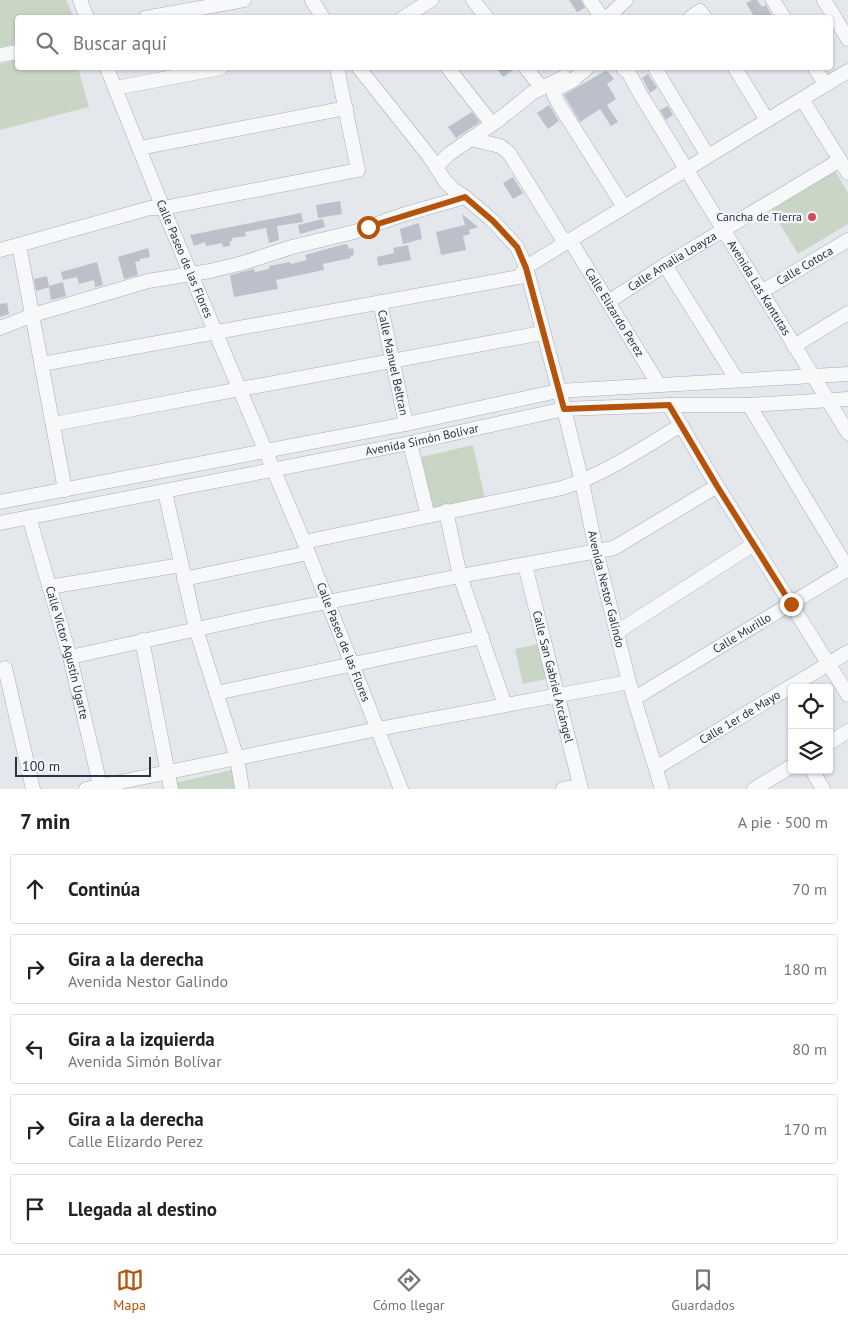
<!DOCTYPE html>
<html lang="es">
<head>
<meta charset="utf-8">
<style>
	body { margin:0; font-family:"PT Sans",sans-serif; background:#f6f6f6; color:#222 }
	.controls { position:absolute; right:15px; bottom:15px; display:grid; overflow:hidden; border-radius:5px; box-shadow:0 1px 4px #0004 }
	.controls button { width:45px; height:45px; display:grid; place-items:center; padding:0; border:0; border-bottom:1px solid #e0e0e0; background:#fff; color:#222; font:25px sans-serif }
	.scale { position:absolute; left:15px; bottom:12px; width:136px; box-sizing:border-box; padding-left:5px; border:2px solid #2b3445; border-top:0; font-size:14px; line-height:18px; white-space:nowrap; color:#2b3445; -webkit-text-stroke:4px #f4f6f9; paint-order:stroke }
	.stop { position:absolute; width:15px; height:15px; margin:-11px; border:4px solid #b45309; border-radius:50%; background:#fff }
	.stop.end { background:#b45309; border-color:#fff; box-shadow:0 1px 5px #0008 }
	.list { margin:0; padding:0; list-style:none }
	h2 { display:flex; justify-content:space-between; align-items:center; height:65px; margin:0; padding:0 20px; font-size:21px }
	h2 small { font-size:16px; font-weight:400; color:#767676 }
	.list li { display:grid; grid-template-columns:32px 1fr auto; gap:15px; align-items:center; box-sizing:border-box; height:70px; margin:0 10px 10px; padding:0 10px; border:1px solid #e0e0e0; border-radius:5px }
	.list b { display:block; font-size:19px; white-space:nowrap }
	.list p { margin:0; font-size:16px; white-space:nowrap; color:#767676 }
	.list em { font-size:16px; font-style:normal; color:#767676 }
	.icon { flex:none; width:28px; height:28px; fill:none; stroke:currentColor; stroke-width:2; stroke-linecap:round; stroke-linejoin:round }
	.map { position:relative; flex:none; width:848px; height:789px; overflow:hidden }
	.search { position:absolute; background:#fff; box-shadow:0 1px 4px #0004; left:15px; right:15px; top:15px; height:55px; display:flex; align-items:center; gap:12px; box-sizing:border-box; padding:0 18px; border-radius:5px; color:#767676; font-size:19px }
	.sheet { height:465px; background:#fff }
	nav { display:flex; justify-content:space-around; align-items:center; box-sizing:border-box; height:70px; border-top:1px solid #e0e0e0; background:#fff; font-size:14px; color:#767676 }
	nav a { display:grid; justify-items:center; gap:2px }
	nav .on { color:#b45309 }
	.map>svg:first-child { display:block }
	.green { fill:#c9d6c5 }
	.building { fill:#bbc0ca }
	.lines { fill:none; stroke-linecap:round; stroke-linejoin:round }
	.minor-casing { stroke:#a9aeb7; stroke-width:15 }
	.minor { stroke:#f7f8fa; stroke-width:14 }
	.route { stroke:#b45309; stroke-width:6 }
	.poi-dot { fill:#d1495b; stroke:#f4f6f9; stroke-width:2 }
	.labels { text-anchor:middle; stroke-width:4.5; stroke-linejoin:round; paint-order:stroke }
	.poi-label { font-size:12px; fill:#2b3445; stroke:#f4f6f9; text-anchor:end }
	.street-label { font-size:12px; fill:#2b3445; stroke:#f4f6f9 }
</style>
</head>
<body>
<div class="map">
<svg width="848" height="789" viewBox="0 0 848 789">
	<rect width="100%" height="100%" fill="#e4e7ec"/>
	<g class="green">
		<path d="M0,0H66L74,17L18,18L17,44L0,47Z"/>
		<path d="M17,60L18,68H78L89,107L0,130V64Z"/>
		<path d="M835,171L848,193V224L798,254L771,209Z"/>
		<path d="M473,445L485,499L433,511L421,457Z"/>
		<path d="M538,644L546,679L523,684L515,649Z"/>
		<path d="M232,770L237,789H175L174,783Z"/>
	</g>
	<g class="building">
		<path d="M569,0H581L585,8L577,12Z"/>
		<path d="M752,0H757L762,7L766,5L773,18H755L746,3Z"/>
		<path d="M496,68H516L503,77Z"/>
		<path d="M605,71L608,72L614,79L607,84L616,99L607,105L618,122L611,126L600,109L580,122L564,95Z"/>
		<path d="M648,74L657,88L650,93L642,78Z"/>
		<path d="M549,105L559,121L548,129L537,113Z"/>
		<path d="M668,106L673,115L666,120L660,110Z"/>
		<path d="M472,112L480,122L456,138L448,127Z"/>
		<path d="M513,177L523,193L513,199L503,183Z"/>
		<path d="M340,201L342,214L318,218L316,205Z"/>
		<path d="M301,213L303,222L277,226L279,240L269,243L266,228L245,232L246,236L232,238V241H230V246L223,247L222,243L206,246L205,242L194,246L190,235Z"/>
		<path d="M462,214L478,227L469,230L470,234L463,236L466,250L441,255L436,232L465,225Z"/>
		<path d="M323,219L325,227L300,234L298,225Z"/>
		<path d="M419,223L422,239L403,244L400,229Z"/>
		<path d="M345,244L348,245L349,249L353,248L354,255L350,256L351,258L323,264L324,270L276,280L278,289L234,297L230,275L254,269L255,272L269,269V266L290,262L291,264L307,260L305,255Z"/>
		<path d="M408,245L411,260L378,266L377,257L394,253L393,248Z"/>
		<path d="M148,248L150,257L140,259V261L135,262L138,275L124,279L118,257Z"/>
		<path d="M97,262L103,285L95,287L94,280L79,284L77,277L63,280L61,272Z"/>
		<path d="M47,276L49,286L63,282L66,296L51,300L49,287L36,291L34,279Z"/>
		<path d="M7,303L9,314L0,317V304Z"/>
	</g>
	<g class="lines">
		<g class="minor-casing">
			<g id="minor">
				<path d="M80,0L87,18"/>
				<path d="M312,0L323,18"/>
				<path d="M473,0L487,18"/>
				<path d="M590,0L602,18"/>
				<path d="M773,0L784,18"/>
				<path d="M824,0L848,39"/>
				<path d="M145,18L244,0"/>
				<path d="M403,18L431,0"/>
				<path d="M607,18L626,0"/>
				<path d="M690,18L700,11L705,18"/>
				<path d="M0,55L18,52"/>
				<path id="s1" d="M107,68L163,208L304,542L401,789"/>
				<path id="s2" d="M359,68L429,156L445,181L453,189L465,197L493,221L517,247L526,267L564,409L582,482L596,550L629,682L662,789"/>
				<path d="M448,68L492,124"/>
				<path d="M526,68L541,87"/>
				<path d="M587,68L572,81L558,88L554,95L560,106L624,207"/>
				<path id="s3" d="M623,68L629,73L639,92L848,433"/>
				<path d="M655,68L708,156"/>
				<path d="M735,68L767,120"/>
				<path d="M815,68L825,84"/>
				<path d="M115,88L221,68"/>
				<path d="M802,99L848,173"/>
				<path d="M471,139L500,146L509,153L565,243"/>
				<path d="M140,148L346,108"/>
				<path d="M436,167L449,154L497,121L532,93L564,77"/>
				<path id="s4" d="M570,240L659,385"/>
				<path d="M19,245L65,490"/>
				<path d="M0,250L150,208H163L358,170L337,68"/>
				<path d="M665,265L737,380"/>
				<path id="s5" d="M761,292L848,240"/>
				<path id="s6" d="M380,302L406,424"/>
				<path id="s7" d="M608,302L665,265L840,160"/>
				<path d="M0,328L33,315L148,281L210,271L243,263L292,247L354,232L402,215L465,197"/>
				<path d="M794,346L848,313"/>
				<path d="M42,364L519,277L526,267L848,71"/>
				<path d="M669,405L717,486L848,695"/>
				<path d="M749,405L848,569"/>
				<path d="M53,424L542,333"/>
				<path d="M410,443L428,516"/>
				<path d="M165,492L196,629L237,758L242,789"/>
				<path d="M0,502L406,424L558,391L848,374"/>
				<path d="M446,511L460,576L505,705"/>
				<path id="s8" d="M29,517L70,657L101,789"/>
				<path id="s9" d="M0,523L410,443L564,409L669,405H749L848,399"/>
				<path d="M304,542L562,488C605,474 643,448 681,425"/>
				<path id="s10" d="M525,565L581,789"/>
				<path d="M184,579L308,553"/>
				<path d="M49,587L181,565"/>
				<path d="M617,632L754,544"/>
				<path d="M142,640L171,789"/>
				<path d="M70,657L266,614L460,576L614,548L717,486"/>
				<path d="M5,668L33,789"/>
				<path d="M216,693L482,637"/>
				<path id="s11" d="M635,698L848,569"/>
				<path d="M829,743L848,731"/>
				<path id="s12" d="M656,768L848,652"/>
				<path d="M812,770L823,789"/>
				<path d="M86,789L378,729L629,682"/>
				<path d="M563,789L580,786"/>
				<path d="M754,789L792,766"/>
			</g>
		</g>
		<use href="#minor" class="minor"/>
	</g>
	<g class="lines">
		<path class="route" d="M368,227L465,197L493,221L517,247L526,268L564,409L669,405L717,486L791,604"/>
	</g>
	<circle class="poi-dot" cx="812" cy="217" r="5"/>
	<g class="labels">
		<g class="poi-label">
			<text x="802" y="221">Cancha de Tierra</text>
		</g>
		<g class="street-label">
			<text dy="4" stroke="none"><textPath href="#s1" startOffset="206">Calle Paseo de las Flores</textPath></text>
			<text dy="4" stroke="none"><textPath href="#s7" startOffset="76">Calle Amalia Loayza</textPath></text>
			<text dy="4" stroke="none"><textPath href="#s5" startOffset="51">Calle Cotoca</textPath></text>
			<text dy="4" stroke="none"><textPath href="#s3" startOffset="259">Avenida Las Kantutas</textPath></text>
			<text dy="4" stroke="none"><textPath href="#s4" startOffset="85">Calle Elizardo Perez</textPath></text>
			<text dy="4" stroke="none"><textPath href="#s6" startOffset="62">Calle Manuel Beltran</textPath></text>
			<text dy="4" stroke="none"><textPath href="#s9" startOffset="430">Avenida Simón Bolívar</textPath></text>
			<text dy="4" stroke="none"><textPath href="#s2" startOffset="594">Avenida Nestor Galindo</textPath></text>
			<text dy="4" stroke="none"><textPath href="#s11" startOffset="125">Calle Murillo</textPath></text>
			<text dy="4" stroke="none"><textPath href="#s1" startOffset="621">Calle Paseo de las Flores</textPath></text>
			<text dy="4" stroke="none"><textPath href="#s8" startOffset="141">Calle Víctor Agustín Ugarte</textPath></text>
			<text dy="4" stroke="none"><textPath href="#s10" startOffset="115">Calle San Gabriel Arcángel</textPath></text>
			<text dy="4" stroke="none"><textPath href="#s12" startOffset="98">Calle 1er de Mayo</textPath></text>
		</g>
	</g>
</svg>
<div class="controls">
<button><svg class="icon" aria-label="locate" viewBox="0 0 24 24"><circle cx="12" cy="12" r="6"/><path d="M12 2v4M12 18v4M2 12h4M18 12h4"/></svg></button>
<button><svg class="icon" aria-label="layers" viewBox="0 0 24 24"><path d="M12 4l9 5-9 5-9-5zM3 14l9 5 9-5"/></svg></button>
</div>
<div class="scale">100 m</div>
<div class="stop" style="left:368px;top:227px"></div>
<div class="stop end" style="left:791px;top:604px"></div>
<div class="search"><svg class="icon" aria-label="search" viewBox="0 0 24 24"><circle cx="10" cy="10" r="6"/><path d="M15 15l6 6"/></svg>Buscar aquí</div>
</div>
<section class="sheet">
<h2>7 min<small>A pie · 500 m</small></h2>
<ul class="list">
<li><svg class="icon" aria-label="ahead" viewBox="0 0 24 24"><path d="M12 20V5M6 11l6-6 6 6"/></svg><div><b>Continúa</b></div><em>70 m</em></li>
<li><svg class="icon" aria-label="right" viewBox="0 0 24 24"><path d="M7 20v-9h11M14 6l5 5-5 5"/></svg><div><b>Gira a la derecha</b><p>Avenida Nestor Galindo</p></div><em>180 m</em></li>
<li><svg class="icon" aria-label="left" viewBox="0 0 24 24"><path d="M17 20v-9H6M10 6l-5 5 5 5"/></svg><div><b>Gira a la izquierda</b><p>Avenida Simón Bolívar</p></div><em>80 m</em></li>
<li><svg class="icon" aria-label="right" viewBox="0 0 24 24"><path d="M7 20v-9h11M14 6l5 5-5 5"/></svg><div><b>Gira a la derecha</b><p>Calle Elizardo Perez</p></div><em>170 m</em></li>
<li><svg class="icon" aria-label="arrive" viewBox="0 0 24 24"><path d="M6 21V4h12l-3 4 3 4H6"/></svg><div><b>Llegada al destino</b></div></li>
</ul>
</section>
<nav>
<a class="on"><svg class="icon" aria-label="map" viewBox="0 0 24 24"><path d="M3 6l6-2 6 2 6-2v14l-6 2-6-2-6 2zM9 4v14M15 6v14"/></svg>Mapa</a>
<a><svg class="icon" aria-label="directions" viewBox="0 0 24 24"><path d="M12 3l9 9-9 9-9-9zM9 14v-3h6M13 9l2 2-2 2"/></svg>Cómo llegar</a>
<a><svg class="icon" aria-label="saved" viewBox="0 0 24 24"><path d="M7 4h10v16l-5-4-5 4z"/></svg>Guardados</a>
</nav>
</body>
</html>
